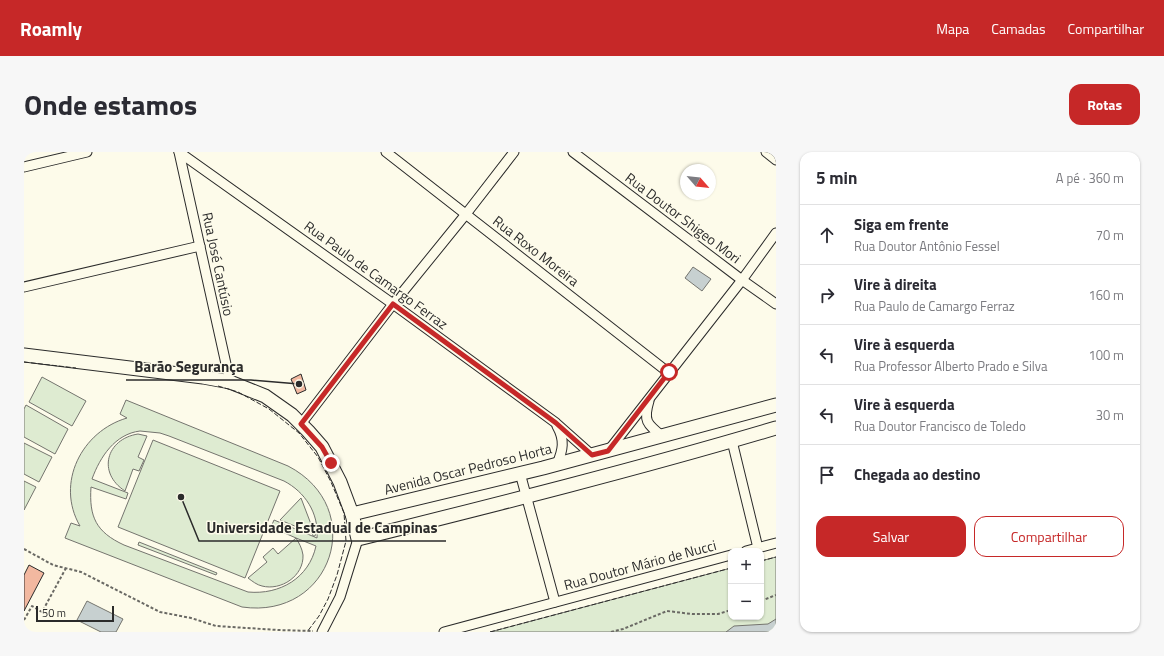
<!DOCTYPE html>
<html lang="pt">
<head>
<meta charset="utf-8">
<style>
	body { margin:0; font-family:"Titillium Web",sans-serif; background:#f7f7f7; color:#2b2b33 }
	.controls { position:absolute; right:12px; bottom:12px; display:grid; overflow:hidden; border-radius:8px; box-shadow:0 1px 3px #0004 }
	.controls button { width:36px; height:36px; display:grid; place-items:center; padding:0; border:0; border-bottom:1px solid #e1e1e2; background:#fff; color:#2b2b33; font:20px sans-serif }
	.compass { position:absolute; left:656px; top:12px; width:36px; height:36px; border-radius:50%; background:#fff; box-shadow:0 1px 3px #0004; rotate:118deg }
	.scale { position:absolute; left:12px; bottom:10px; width:78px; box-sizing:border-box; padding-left:4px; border:2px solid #2b2b2b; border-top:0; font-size:11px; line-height:14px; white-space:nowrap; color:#2b2b2b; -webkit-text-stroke:3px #fdfbea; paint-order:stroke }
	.stop { position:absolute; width:12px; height:12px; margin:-9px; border:3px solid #c62828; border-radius:50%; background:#fff }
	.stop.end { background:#c62828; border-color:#fff; box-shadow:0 1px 4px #0008 }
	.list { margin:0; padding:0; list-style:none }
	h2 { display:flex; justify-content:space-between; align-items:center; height:52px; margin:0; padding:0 16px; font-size:17px }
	h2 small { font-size:13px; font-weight:400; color:#7c7c81 }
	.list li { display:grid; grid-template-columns:26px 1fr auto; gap:12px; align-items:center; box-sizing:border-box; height:60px; padding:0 16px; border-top:1px solid #e1e1e2 }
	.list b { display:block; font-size:15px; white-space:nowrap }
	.list p { margin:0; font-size:13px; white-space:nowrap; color:#7c7c81 }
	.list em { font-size:13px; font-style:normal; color:#7c7c81 }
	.actions { display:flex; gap:8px; padding:12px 16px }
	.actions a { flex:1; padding:9px 0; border:1px solid #c62828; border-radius:12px; text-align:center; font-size:14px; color:#c62828 }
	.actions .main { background:#c62828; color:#fff }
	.icon { flex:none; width:22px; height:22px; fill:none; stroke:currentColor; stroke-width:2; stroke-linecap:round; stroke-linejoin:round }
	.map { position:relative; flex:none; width:752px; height:480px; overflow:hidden; border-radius:12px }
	header { display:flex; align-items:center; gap:24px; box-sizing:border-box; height:56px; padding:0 20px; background:#c62828; color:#fff }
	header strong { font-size:19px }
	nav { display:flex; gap:22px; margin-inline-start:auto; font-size:14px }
	.intro { display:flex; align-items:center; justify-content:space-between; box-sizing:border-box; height:96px; padding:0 24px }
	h1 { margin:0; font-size:28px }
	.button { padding:10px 18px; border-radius:12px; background:#c62828; color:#fff; font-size:14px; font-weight:700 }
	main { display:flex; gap:24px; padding:0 24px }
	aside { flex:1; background:#fff; border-radius:12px; box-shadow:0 1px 3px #0004 }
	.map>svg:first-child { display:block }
	.green { fill:#deebd1; stroke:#74746e; fill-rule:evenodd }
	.water { fill:#c7d0d0; stroke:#74746e }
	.building { fill:#f2b8a0; stroke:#2b2b2b }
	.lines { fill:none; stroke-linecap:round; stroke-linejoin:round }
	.street-casing { stroke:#2b2b2b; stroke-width:11 }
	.secondary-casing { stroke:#2b2b2b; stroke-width:15 }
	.path { stroke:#6a6964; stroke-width:2; stroke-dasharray:3 2; stroke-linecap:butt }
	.street { stroke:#fdfbea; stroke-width:9 }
	.secondary { stroke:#fdfbea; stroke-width:13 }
	.fence { stroke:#2b2b2b; stroke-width:1; stroke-dasharray:5 2; stroke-linecap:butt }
	.route { stroke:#c62828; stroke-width:5 }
	.labels { text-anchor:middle; stroke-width:3; stroke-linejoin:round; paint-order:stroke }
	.street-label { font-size:14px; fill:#2b2b2b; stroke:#fdfbea }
	.leader { fill:none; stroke:#2b2b2b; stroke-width:1.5 }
	.callout-dot { fill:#2b2b2b; stroke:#fdfbea; stroke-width:1.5 }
	.callout-label { font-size:15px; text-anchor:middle; font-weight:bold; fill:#2b2b2b; stroke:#fdfbea; stroke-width:3; stroke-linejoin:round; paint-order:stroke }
</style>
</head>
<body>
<header>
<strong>Roamly</strong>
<nav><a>Mapa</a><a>Camadas</a><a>Compartilhar</a></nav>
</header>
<div class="intro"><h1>Onde estamos</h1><a class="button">Rotas</a></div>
<main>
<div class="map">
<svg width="752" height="480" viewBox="0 0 752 480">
	<rect width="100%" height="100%" fill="#fdfbea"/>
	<g class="green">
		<path d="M18,225L62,249L48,274L5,250Z"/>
		<path d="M102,248L264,314C345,356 308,468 218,455L41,386L47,371L56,374C31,331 58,279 103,266L96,262ZM116,279L136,281L145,284L260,329C281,340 295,361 293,386L250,368L247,375L272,386L254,402L249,396L239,405L243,410L224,426C228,429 233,433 238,434C257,439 280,424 279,403C278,396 275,391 272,386L292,394C285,426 256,443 224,440L100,393C72,380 65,365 67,335L102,347L104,341L68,327C76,305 91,282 116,279Z"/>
		<path d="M2,253L44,277L31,302L0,285V257Z"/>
		<path d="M114,282L123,284L114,305L120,308L115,319L109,317L101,339C73,321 82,287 114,282Z"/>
		<path d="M129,288L256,339L221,426L94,375Z"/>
		<path d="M0,291L28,305L15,330L0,322Z"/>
		<path d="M0,329L12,335L0,358Z"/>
		<path d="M277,346L290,380L292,381L291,384H289L288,381L256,368Z"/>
		<path d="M115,390L193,421L192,423L114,393Z"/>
		<path d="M752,405V480H466L707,416V465H737V409Z"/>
	</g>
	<g class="water">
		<path d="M669,115L687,127L678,139L661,126Z"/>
		<path d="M63,449L99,467L92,480H77L53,468Z"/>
		<path d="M752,467V480H702L710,474L744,472Z"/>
	</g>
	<g class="building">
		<path d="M277,222L282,238L273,242L267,227Z"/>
		<path d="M5,413L20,421L0,459V423Z"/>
	</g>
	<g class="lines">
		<g class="street-casing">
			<g id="street">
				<path d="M155,0L369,152L532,271L568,303"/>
				<path d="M155,0L206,230"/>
				<path d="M362,0L645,221"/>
				<path d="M549,0L718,128L752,152"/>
				<path d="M742,0L752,8"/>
				<path d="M0,15L63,0"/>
				<path d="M0,135L176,94"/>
				<path d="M625,249C619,269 623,272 638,284"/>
				<path d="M277,272L369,152L442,62L490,0"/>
				<path d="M708,289L734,396"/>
				<path d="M585,298L718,128L752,81"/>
				<path d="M533,312C539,298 541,288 533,274"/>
				<path d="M496,321L531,450"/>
				<path d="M722,399L752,391"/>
				<path d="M298,480L316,445L334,387"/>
				<path d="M420,480L707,403"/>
			</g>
		</g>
		<g class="secondary-casing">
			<g id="secondary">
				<path d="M0,203L179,225L206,230L241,244L268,263L284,279L298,295L316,330L328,362L334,387C474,352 614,317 752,276"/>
				<path d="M328,362L519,316L752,253"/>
			</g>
		</g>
		<g class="path">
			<path d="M0,397L29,413L57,420L136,460L167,466L192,474L254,478L289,479"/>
			<path d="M737,449L752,443"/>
			<path d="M0,468L8,454L18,460L42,416"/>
			<path d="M587,480L599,477L643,459L668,462H694L707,458"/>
		</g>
		<use href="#street" class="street"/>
		<use href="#secondary" class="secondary"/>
		<g class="fence">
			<path d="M0,210L52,216"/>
			<path d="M194,234L214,240L245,257L275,281L294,305L307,330L320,361L322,389L313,423L304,447L295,464L283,480"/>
			<path d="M737,409L752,405"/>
			<path d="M466,480L707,416"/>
		</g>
	</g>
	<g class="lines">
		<path class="route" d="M307,311L298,295L277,272L369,152L532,271L568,303L584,299L645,220"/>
	</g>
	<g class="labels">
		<g class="street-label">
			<text transform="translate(659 66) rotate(37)" y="5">Rua Doutor Shigeo Mori</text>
			<text transform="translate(512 99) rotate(38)" y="5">Rua Roxo Moreira</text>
			<text transform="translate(194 112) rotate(78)" y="5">Rua José Cantúsio</text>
			<text transform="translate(352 123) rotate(36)" y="5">Rua Paulo de Camargo Ferraz</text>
			<text transform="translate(444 317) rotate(-14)" y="5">Avenida Oscar Pedroso Horta</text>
			<text transform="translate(616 413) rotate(-15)" y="5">Rua Doutor Mário de Nucci</text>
		</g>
	</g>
	<path class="leader" d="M275 232L227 228H102M157 345L175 389H422"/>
	<g class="callout-dot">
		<circle cx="275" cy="232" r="4"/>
		<circle cx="157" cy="345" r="4"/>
	</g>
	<g class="callout-label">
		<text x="165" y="220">Barão Segurança</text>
		<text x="298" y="381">Universidade Estadual de Campinas</text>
	</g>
</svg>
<div class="controls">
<button>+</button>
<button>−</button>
</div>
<svg class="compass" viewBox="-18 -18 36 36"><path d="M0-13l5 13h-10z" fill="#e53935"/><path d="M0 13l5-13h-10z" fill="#7c7c81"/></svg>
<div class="scale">50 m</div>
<div class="stop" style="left:645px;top:220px"></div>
<div class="stop end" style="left:307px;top:311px"></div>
</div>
<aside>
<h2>5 min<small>A pé · 360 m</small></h2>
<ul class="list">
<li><svg class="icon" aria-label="ahead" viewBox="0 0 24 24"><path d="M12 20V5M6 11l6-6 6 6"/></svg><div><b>Siga em frente</b><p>Rua Doutor Antônio Fessel</p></div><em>70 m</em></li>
<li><svg class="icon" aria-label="right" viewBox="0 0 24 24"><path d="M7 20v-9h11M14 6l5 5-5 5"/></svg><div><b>Vire à direita</b><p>Rua Paulo de Camargo Ferraz</p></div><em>160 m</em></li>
<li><svg class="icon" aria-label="left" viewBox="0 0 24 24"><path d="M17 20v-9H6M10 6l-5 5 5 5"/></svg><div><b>Vire à esquerda</b><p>Rua Professor Alberto Prado e Silva</p></div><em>100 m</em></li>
<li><svg class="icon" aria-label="left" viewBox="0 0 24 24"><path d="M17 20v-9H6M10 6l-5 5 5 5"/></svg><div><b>Vire à esquerda</b><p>Rua Doutor Francisco de Toledo</p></div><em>30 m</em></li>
<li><svg class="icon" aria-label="arrive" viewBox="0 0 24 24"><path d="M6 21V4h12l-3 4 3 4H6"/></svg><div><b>Chegada ao destino</b></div></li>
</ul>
<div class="actions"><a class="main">Salvar</a><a>Compartilhar</a></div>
</aside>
</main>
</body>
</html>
